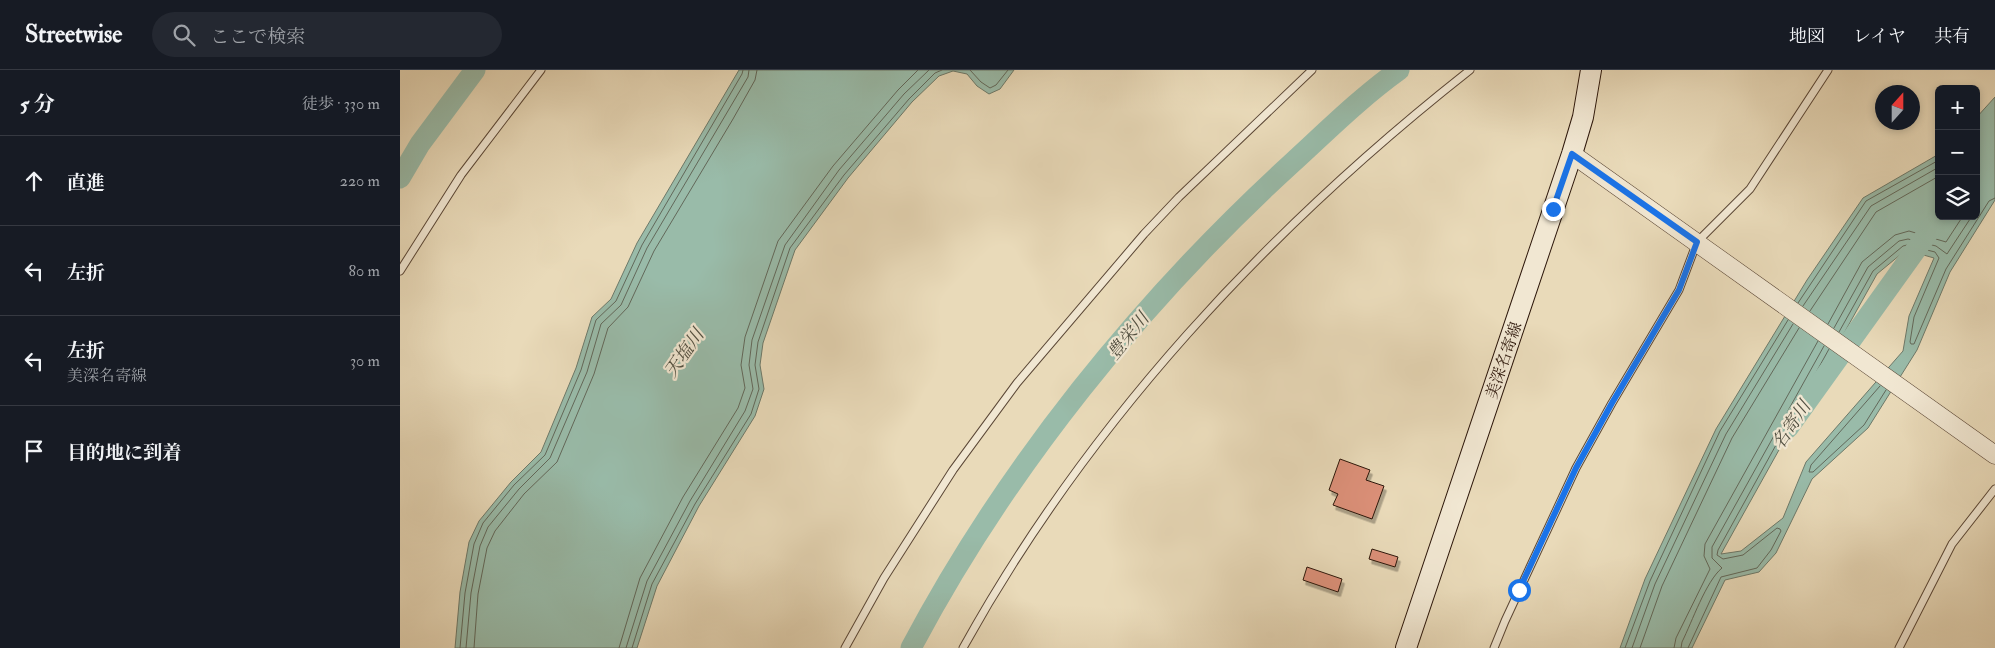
<!DOCTYPE html>
<html lang="ja">
<head>
<meta charset="utf-8">
<style>
	body { margin:0; font-family:"IM FELL Double Pica","Noto Serif JP",serif; background:#242831; color:#f1f3f6 }
	.controls { position:absolute; right:15px; top:15px; display:grid; overflow:hidden; border-radius:8px; box-shadow:0 2px 8px #0003 }
	.controls button { width:45px; height:45px; display:grid; place-items:center; padding:0; border:0; border-bottom:1px solid #363941; background:#171b24; color:#f1f3f6; font:25px sans-serif }
	.compass { position:absolute; left:1475px; top:15px; width:45px; height:45px; border-radius:50%; background:#171b24; box-shadow:0 2px 8px #0003; rotate:21deg }
	.stop { position:absolute; width:15px; height:15px; margin:-11px; border:4px solid #1a73e8; border-radius:50%; background:#fff }
	.stop.end { background:#1a73e8; border-color:#fff; box-shadow:0 1px 5px #0008 }
	.list { margin:0; padding:0; list-style:none }
	h2 { display:flex; justify-content:space-between; align-items:center; height:65px; margin:0; padding:0 20px; font-size:21px }
	h2 small { font-size:16px; font-weight:400; color:#9ea1a6 }
	.list li { display:grid; grid-template-columns:32px 1fr auto; gap:15px; align-items:center; box-sizing:border-box; height:90px; padding:0 20px; border-top:1px solid #363941 }
	.list b { display:block; font-size:19px; white-space:nowrap }
	.list p { margin:0; font-size:16px; white-space:nowrap; color:#9ea1a6 }
	.list em { font-size:16px; font-style:normal; color:#9ea1a6 }
	.icon { flex:none; width:28px; height:28px; fill:none; stroke:currentColor; stroke-width:2; stroke-linecap:round; stroke-linejoin:round }
	.map { position:relative; flex:none; width:1595px; height:578px; overflow:hidden }
	header { display:flex; align-items:center; gap:30px; box-sizing:border-box; height:70px; padding:0 25px; background:#171b24; border-bottom:1px solid #363941 }
	header strong { font-size:24px }
	nav { display:flex; gap:28px; margin-inline-start:auto; font-size:18px }
	.search { width:350px; height:45px; background:#242831; display:flex; align-items:center; gap:12px; box-sizing:border-box; padding:0 18px; border-radius:28px; color:#9ea1a6; font-size:19px }
	main { display:flex }
	aside { flex:1; background:#171b24 }
	.map>svg:first-child { display:block }
	.water { fill:#99bba9; stroke:#6d7969; fill-rule:evenodd }
	.lines { fill:none; stroke-linecap:round; stroke-linejoin:round }
	.shore { stroke:#62685a; stroke-width:1 }
	.river { stroke:#99bba9; stroke-width:21 }
	.building { fill:#dc9079; stroke:#2c160a; filter:url(#shadow) }
	.service-casing { stroke:#5b4736; stroke-width:9 }
	.tertiary-casing { stroke:#5b4736; stroke-width:19 }
	.secondary-casing { stroke:#2c160a; stroke-width:22 }
	.service { stroke:#f1e7d2; stroke-width:7 }
	.tertiary { stroke:#f1e7d2; stroke-width:18 }
	.secondary { stroke:#f1e7d2; stroke-width:20 }
	.route { stroke:#1a73e8; stroke-width:6 }
	.labels { text-anchor:middle; stroke-width:4.5; stroke-linejoin:round; paint-order:stroke }
	.street-label { font-size:16px; fill:#2c160a; stroke:#f1e7d2 }
	.water-label { font-size:18px; font-style:italic; fill:#525042; stroke:#f1e7d2 }
</style>
</head>
<body>
<header>
<strong>Streetwise</strong>
<div class="search"><svg class="icon" aria-label="search" viewBox="0 0 24 24"><circle cx="10" cy="10" r="6"/><path d="M15 15l6 6"/></svg>ここで検索</div>
<nav><a>地図</a><a>レイヤ</a><a>共有</a></nav>
</header>
<main>
<aside>
<h2>5 分<small>徒歩 · 330 m</small></h2>
<ul class="list">
<li><svg class="icon" aria-label="ahead" viewBox="0 0 24 24"><path d="M12 20V5M6 11l6-6 6 6"/></svg><div><b>直進</b></div><em>220 m</em></li>
<li><svg class="icon" aria-label="left" viewBox="0 0 24 24"><path d="M17 20v-9H6M10 6l-5 5 5 5"/></svg><div><b>左折</b></div><em>80 m</em></li>
<li><svg class="icon" aria-label="left" viewBox="0 0 24 24"><path d="M17 20v-9H6M10 6l-5 5 5 5"/></svg><div><b>左折</b><p>美深名寄線</p></div><em>30 m</em></li>
<li><svg class="icon" aria-label="arrive" viewBox="0 0 24 24"><path d="M6 21V4h12l-3 4 3 4H6"/></svg><div><b>目的地に到着</b></div></li>
</ul>
</aside>
<div class="map">
<svg width="1595" height="578" viewBox="0 0 1595 578">
	<defs>
		<filter id="shadow"><feDropShadow dx="2.5" dy="4.5" stdDeviation="0" flood-color="#0004"/></filter>
	</defs>
	<rect width="100%" height="100%" fill="#e9dab9"/>
	<filter id="stains"><feTurbulence type="fractalNoise" baseFrequency=".004" numOctaves="4"/><feColorMatrix values="0 0 0 0 .2 0 0 0 0 .09 0 0 0 0 .02 0 0 0 .5 -.17"/></filter>
	<radialGradient id="worn" r=".72"><stop offset=".6" stop-color="#630" stop-opacity="0"/><stop offset="1" stop-color="#630" stop-opacity=".3"/></radialGradient>
	<g class="water">
		<path d="M339,0H614L600,19L589,24L577,16L567,4L553,1L539,6L512,32L448,108L395,180L363,273L360,295L364,319L355,346L299,436L257,516L237,578H55L60,522L69,472L79,451L111,412L141,382L176,298L192,247L211,229L237,173Z"/>
		<path d="M1595,27V130L1550,202L1517,280L1468,358L1412,409L1376,483L1359,502L1325,510L1292,578H1220L1245,509L1316,359L1407,210L1463,128L1539,84V146H1576V48ZM1506,180L1534,188L1509,246L1503,281L1406,392L1383,448L1341,481L1321,484L1477,204Z"/>
	</g>
	<g class="lines">
		<g class="shore">
			<path d="M570,0L581,12L590,18L596,15L608,0"/>
			<path d="M1398,233L1466,131L1539,90"/>
			<path d="M1403,236L1471,136L1539,97"/>
			<path d="M1410,241L1476,142L1539,106"/>
			<path d="M1428,254L1462,192L1495,165L1509,161L1546,172L1563,146"/>
			<path d="M1434,258L1468,197L1499,171L1508,169L1536,176L1547,184L1572,146"/>
			<path d="M1439,262L1473,201L1503,176L1507,175L1535,182L1539,188L1514,247L1510,272L1511,274H1514L1546,199L1589,131L1595,128"/>
			<path d="M1480,316L1411,395L1409,402H1413L1464,355L1486,320"/>
			<path d="M60,578L65,523L74,474L83,453L114,415L145,385L181,300L196,250L216,231L242,175L342,4L343,0"/>
			<path d="M66,578L71,523L80,476L88,457L119,419L150,388L187,302L201,254L221,235L247,178L348,7L349,0"/>
			<path d="M74,578L78,524L87,478L95,461L124,424L157,392L194,304L208,258L228,237L254,181L333,49L355,10L357,0"/>
			<path d="M219,578L240,508L283,427L338,338L345,318L341,295L345,267L378,171L433,96L498,20L518,0"/>
			<path d="M226,578L247,511L290,431L345,341L353,319L349,295L352,270L385,175L439,100L504,24L529,0"/>
			<path d="M232,578L252,514L295,434L351,344L359,319L355,295L358,272L390,178L444,105L509,29L535,3L542,0"/>
			<path d="M1225,578L1250,511L1320,361L1388,250"/>
			<path d="M1232,578L1255,514L1326,364L1393,254"/>
			<path d="M1240,578L1262,516L1332,368L1399,258"/>
			<path d="M1274,578L1276,568L1310,499L1304,486L1305,474L1418,271"/>
			<path d="M1281,578L1282,572C1292,552 1306,511 1322,498L1312,488V477L1424,276"/>
			<path d="M1288,578L1321,507L1357,498L1371,480L1381,461L1380,459L1377,458L1343,485L1323,489L1317,485L1318,480L1429,279"/>
		</g>
		<g class="river">
			<path d="M0,108L20,74L75,0"/>
			<path d="M1388,358L1540,146"/>
			<path d="M511,578C606,398 742,230 892,93C927,61 960,28 999,0"/>
		</g>
	</g>
	<g class="building">
		<path d="M940,389L970,400L966,410L984,416L972,449L933,435L938,424L929,420Z"/>
		<path d="M972,479L998,487L995,497L969,489Z"/>
		<path d="M907,497L942,509L938,522L903,510Z"/>
	</g>
	<g class="lines">
		<g class="service-casing">
			<g id="service">
				<path d="M0,201L61,105L141,0"/>
				<path d="M445,578L484,508L553,400L617,313L744,164L779,127L912,0"/>
				<path d="M563,578C688,352 868,159 1070,0"/>
				<path d="M1094,578L1105,551L1176,398L1212,333L1279,220L1297,172L1350,119L1428,0"/>
				<path d="M1499,578L1552,474L1595,419"/>
			</g>
		</g>
		<g class="tertiary-casing">
			<path id="tertiary" d="M1172,84L1595,385"/>
		</g>
		<g class="secondary-casing">
			<path id="secondary" d="M1006,578L1172,84L1183,47L1191,0"/>
		</g>
		<use href="#service" class="service"/>
		<use href="#tertiary" class="tertiary"/>
		<use href="#secondary" class="secondary"/>
	</g>
	<g class="lines">
		<path class="route" d="M1119,520L1176,398L1212,333L1279,220L1297,172L1172,84L1153,139"/>
	</g>
	<g class="labels">
		<g class="street-label">
			<text transform="translate(1103 290) rotate(-71)" y="6">美深名寄線</text>
		</g>
		<g class="water-label">
			<text transform="translate(728 266) rotate(-51)" y="6">豊栄川</text>
			<text transform="translate(284 283) rotate(-55)" y="6">天塩川</text>
			<text transform="translate(1391 355) rotate(-56)" y="6">名寄川</text>
		</g>
	</g>
	<rect width="100%" height="100%" filter="url(#stains)"/>
	<rect width="100%" height="100%" fill="url(#worn)"/>
</svg>
<div class="controls">
<button>+</button>
<button>−</button>
<button><svg class="icon" aria-label="layers" viewBox="0 0 24 24"><path d="M12 4l9 5-9 5-9-5zM3 14l9 5 9-5"/></svg></button>
</div>
<svg class="compass" viewBox="-18 -18 36 36"><path d="M0-13l5 13h-10z" fill="#e53935"/><path d="M0 13l5-13h-10z" fill="#9ea1a6"/></svg>
<div class="stop" style="left:1119px;top:520px"></div>
<div class="stop end" style="left:1153px;top:139px"></div>
</div>
</main>
</body>
</html>
